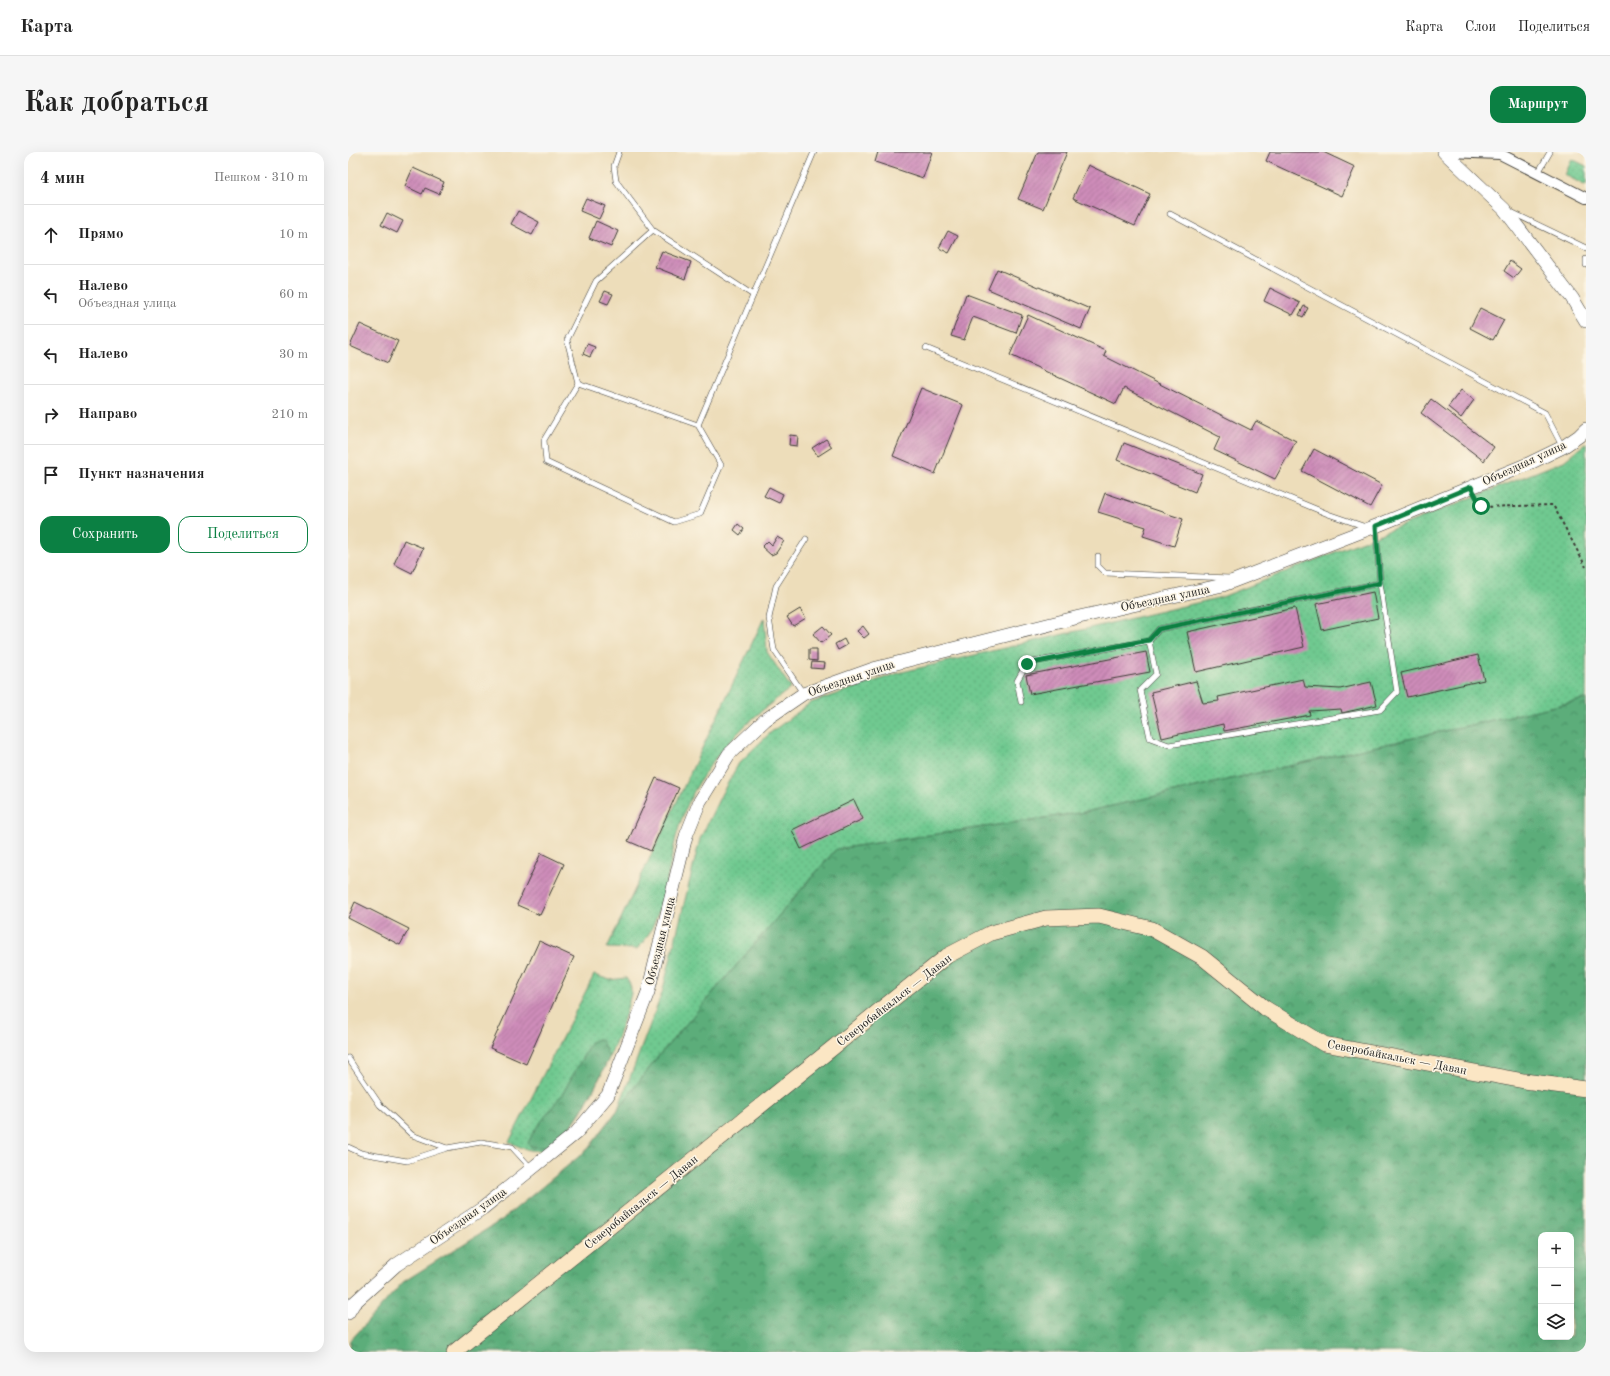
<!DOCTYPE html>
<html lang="ru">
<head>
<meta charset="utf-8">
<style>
	body { margin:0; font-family:"Old Standard TT",serif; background:#f6f6f6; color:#222 }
	.controls { position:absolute; right:12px; bottom:12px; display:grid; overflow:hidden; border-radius:8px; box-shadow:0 4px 16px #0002 }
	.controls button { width:36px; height:36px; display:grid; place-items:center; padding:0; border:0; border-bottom:1px solid #e0e0e0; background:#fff; color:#222; font:20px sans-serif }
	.stop { position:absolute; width:12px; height:12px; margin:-9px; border:3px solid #0b8043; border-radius:50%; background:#fff }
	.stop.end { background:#0b8043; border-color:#fff; box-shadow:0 1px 4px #0008 }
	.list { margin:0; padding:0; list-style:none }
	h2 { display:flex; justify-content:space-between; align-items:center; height:52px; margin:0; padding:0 16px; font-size:17px }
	h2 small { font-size:13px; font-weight:400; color:#767676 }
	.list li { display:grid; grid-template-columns:26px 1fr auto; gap:12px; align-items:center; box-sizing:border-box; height:60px; padding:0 16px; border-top:1px solid #e0e0e0 }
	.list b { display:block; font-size:15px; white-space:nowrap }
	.list p { margin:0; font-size:13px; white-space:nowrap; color:#767676 }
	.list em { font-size:13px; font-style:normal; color:#767676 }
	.actions { display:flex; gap:8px; padding:12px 16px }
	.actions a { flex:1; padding:9px 0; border:1px solid #0b8043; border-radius:12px; text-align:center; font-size:14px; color:#0b8043 }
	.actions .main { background:#0b8043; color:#fff }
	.icon { flex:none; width:22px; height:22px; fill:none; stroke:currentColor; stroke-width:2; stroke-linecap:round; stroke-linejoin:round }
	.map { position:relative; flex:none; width:1238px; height:1200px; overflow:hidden; border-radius:12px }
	header { display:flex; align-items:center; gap:24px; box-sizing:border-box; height:56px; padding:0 20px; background:#fff; border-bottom:1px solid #e0e0e0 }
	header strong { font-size:19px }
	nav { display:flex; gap:22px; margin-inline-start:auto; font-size:14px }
	.intro { display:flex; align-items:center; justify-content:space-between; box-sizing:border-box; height:96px; padding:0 24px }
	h1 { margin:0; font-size:28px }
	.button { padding:10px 18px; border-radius:12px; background:#0b8043; color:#fff; font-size:14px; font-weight:700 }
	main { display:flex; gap:24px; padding:0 24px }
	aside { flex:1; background:#fff; border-radius:12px; box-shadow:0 4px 16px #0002 }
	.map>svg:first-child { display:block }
	.grass { fill:url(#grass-dots); stroke:#467256 }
	.forest { fill:url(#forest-crowns); stroke:#3c644b; fill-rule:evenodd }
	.building { fill:url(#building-hatch) }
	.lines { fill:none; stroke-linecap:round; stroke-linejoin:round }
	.service-casing { stroke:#3b3934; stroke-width:6 }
	.minor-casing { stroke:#3b3934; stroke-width:12 }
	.tertiary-casing { stroke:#3b3934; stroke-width:14 }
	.secondary-casing { stroke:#3b3934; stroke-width:16 }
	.path { stroke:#3b3934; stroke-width:2; stroke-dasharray:3 3; stroke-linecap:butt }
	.service { stroke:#fff; stroke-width:5 }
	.minor { stroke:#fff; stroke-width:10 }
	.tertiary { stroke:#fff; stroke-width:13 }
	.secondary { stroke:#fbe6c4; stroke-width:15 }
	.route { stroke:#0b8043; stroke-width:5 }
	.labels { text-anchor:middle; stroke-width:3; stroke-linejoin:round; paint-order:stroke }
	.street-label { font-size:12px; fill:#1c1c1c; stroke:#fcf5e5 }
</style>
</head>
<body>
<header>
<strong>Карта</strong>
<nav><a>Карта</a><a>Слои</a><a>Поделиться</a></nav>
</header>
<div class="intro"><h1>Как добраться</h1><a class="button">Маршрут</a></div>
<main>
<aside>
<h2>4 мин<small>Пешком · 310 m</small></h2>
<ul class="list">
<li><svg class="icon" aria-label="ahead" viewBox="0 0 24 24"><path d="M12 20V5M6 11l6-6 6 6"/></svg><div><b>Прямо</b></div><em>10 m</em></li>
<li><svg class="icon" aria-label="left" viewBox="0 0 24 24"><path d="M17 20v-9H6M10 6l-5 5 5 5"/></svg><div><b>Налево</b><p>Объездная улица</p></div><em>60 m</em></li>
<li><svg class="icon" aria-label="left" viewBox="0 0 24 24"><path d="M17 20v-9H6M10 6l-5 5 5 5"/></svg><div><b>Налево</b></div><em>30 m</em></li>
<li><svg class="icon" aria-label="right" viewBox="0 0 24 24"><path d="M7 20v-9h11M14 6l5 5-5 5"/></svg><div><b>Направо</b></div><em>210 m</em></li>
<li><svg class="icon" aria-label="arrive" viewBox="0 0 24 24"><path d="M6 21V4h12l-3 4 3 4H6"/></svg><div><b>Пункт назначения</b></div></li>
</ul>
<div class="actions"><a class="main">Сохранить</a><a>Поделиться</a></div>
</aside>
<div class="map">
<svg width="1238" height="1200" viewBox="0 0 1238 1200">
	<defs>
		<pattern id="grass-dots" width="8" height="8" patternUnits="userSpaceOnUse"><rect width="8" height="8" fill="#70c990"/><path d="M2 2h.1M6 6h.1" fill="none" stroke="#60ac7c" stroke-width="1.8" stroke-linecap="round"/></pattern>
		<pattern id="forest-crowns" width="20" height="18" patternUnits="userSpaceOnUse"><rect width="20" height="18" fill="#5cad7a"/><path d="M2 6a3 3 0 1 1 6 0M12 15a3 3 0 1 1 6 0" fill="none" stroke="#4b8c63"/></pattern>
		<pattern id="building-hatch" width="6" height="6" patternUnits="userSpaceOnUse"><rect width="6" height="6" fill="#ce8cb9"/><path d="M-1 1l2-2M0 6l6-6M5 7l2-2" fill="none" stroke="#a67296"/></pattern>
	</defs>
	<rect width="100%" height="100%" fill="#fcf5e5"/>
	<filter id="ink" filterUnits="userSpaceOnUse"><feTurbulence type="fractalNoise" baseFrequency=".025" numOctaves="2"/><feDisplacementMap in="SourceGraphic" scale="8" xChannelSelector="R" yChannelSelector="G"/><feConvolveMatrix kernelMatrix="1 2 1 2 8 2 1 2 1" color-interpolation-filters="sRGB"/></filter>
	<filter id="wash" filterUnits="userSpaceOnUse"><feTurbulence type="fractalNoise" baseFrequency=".012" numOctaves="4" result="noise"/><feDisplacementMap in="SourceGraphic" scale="16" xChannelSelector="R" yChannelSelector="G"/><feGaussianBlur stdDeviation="0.9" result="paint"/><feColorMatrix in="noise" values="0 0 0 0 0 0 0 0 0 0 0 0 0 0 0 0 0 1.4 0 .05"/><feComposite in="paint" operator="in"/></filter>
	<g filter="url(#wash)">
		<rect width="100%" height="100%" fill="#edddba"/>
		<g class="grass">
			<path d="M1224,7L1238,14V34L1217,23Z"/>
			<path d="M1238,291V547L737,660L488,697L309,906L270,957L314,841L352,687L373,643L391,611L422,581L462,551L554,520L874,445L1216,309Z"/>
			<path d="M416,466L419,500L443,536C395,571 353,612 333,669C319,708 319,768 289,797L259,796Z"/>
			<path d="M246,823L262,828L278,826C280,829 283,833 283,837C284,840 282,846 281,849C274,883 232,979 202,995C188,1003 174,996 161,990Z"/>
		</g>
		<g class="forest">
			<path d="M1238,547V1200H1L3,1188L55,1130L155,1067L240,997L309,906L488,697L737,660ZM1193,1083H1223V1185H1193Z"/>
			<path d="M250,887L254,889L261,906C250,929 224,985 199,994C195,996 188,995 184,996L180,991L186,979L215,941L243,890Z"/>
		</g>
		<g id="blocks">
			<g class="building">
				<path d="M530,0H584L575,26L527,10Z"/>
				<path d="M690,0H719L695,57L670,47Z"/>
				<path d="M922,0H975L1007,15L994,44L918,9Z"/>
				<path d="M740,13L802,42L787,74L725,46Z"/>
				<path d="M65,16L96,30L91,42L77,36L74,42L57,34Z"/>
				<path d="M238,46L257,54L251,67L232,59Z"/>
				<path d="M170,59L191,70L184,83L163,72Z"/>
				<path d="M39,61L55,69L49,81L33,73Z"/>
				<path d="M248,69L270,79L263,95L241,86Z"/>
				<path d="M600,79L610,84L601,101L591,96Z"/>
				<path d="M314,99L343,110L337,127L307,115Z"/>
				<path d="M1162,109L1173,117L1166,126L1156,119Z"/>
				<path d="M649,117L742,157L733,177L640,137Z"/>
				<path d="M922,136L952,151L945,163L916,149Z"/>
				<path d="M257,139L265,142L260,152L252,149Z"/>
				<path d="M618,142L674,163L668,181L625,165L616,188L603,184Z"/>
				<path d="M956,154L960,156L955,165L951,163Z"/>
				<path d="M1132,156L1156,168L1145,188L1122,176Z"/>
				<path d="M680,163L758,199L756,204L903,278L908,269L948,289L927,327L866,298L872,285L776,236L768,252L662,203Z"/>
				<path d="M12,172L50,189L40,211L2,194Z"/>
				<path d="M239,192L247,195L242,205L235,202Z"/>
				<path d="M573,236L615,253L587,322L545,304Z"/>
				<path d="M1113,238L1126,248L1113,266L1100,255Z"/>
				<path d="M1083,247L1146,295L1136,309L1073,261Z"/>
				<path d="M442,283L450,284L449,294L441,293Z"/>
				<path d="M478,287L484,295L470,304L464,296Z"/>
				<path d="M776,291L854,322L847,340L769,308Z"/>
				<path d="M966,297L1034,333L1022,355L954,319Z"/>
				<path d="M421,335L435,342L431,351L416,344Z"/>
				<path d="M757,341L835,367L826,394L795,384L798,375L750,360Z"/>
				<path d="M390,372L396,377L392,383L386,378Z"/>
				<path d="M429,385L436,389L428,401L423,403L414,395L420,389L424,393Z"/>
				<path d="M56,388L75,396L64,421L46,412Z"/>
				<path d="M1025,440L1030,466L974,478L968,452Z"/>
				<path d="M947,456L956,495L848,520L839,480Z"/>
				<path d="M452,457L458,466L445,474L439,465Z"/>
				<path d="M475,474L483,483L473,491L465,482Z"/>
				<path d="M515,474L521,482L516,486L509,479Z"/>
				<path d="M496,487L499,493L490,498L487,492Z"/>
				<path d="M461,497H469V509L461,508Z"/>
				<path d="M798,500L802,520L682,542L678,523Z"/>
				<path d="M1130,503L1136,528L1059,545L1053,521Z"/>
				<path d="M464,510L477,511L476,517L463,516Z"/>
				<path d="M955,527L957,535L992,537L1023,530L1029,553L994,561L993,557L961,559L962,563L876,579L875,572L814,586L803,540L848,529L855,551L871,549L870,545Z"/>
				<path d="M308,626L331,636L303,699L280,689Z"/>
				<path d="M506,648L515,667L453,697L444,678Z"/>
				<path d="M193,701L216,712L192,763L169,753Z"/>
				<path d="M7,750L61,777L52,793L0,766Z"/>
				<path d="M191,789L226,805L178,912L142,896Z"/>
			</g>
		</g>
	</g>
	<g filter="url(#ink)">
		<use href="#blocks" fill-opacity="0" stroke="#3b3934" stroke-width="1"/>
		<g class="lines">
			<g class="service-casing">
				<g id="service">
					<path d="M271,0L266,14L268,29L305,78"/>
					<path d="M1190,21L1202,0"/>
					<path d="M1163,60L1238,96"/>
					<path d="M822,62L1197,261L1214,294"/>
					<path d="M1238,107V113"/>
					<path d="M578,196L980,362L1018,375"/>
					<path d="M230,231L350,273L373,313L352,362L326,370L198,310L196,288Z"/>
					<path d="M230,231L219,188L248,129L305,78L405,143"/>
					<path d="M350,273L466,0"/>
					<path d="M1028,375L1032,431L1049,540L1032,558L821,593L802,586L792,538L808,522L801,489L811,477L1032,431"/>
					<path d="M750,404V414L757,421L882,426"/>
					<path d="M455,541L426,498L421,466L428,434L458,387"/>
					<path d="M673,550L669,529L679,511L801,489"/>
					<path d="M0,906L32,953L64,983L99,996"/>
					<path d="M0,995L13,1001L59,1009L99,996L133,990L164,995L183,1016"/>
				</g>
			</g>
			<g class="minor-casing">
				<path id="minor" d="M1100,0L1152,2L1238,46"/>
			</g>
			<g class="tertiary-casing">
				<g id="tertiary">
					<path d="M1096,0L1156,57L1224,146L1238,169"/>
					<path d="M0,1161L6,1151L48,1113L135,1056L228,981L260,943L300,840L338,684L352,649L381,602L417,568L455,542L525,517L731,465L875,433L1028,374L1180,312L1215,295L1231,284L1238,277"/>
				</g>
			</g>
			<g class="secondary-casing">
				<path id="secondary" d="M106,1200L599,804L643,781L698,766L751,764L804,777L854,805L917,856L976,892L1176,929L1238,937"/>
			</g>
			<path class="path" d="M1129,346L1133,355L1205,353L1238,415"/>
			<use href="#service" class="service"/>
			<use href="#minor" class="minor"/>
			<use href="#tertiary" class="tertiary"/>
			<use href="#secondary" class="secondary"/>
		</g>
	</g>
	<g class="lines" filter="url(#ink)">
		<path class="route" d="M679,512L801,488L811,477L1032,431L1028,374L1123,335L1133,354"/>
	</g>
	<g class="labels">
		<g class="street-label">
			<text transform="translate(1176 311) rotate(-25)" y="4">Объездная улица</text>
			<text transform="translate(817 446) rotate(-12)" y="4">Объездная улица</text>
			<text transform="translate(503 526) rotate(-19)" y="4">Объездная улица</text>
			<text transform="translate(312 789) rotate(-76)" y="4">Объездная улица</text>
			<text transform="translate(546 848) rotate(-38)" y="4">Северобайкальск — Даван</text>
			<text transform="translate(1049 905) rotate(11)" y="4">Северобайкальск — Даван</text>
			<text transform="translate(293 1050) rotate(-39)" y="4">Северобайкальск — Даван</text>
			<text transform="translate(120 1064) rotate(-35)" y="4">Объездная улица</text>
		</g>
	</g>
</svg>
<div class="controls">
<button>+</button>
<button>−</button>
<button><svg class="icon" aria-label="layers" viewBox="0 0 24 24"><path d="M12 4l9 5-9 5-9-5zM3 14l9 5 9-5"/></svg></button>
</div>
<div class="stop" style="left:1133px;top:354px"></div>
<div class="stop end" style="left:679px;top:512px"></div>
</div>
</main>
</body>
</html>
